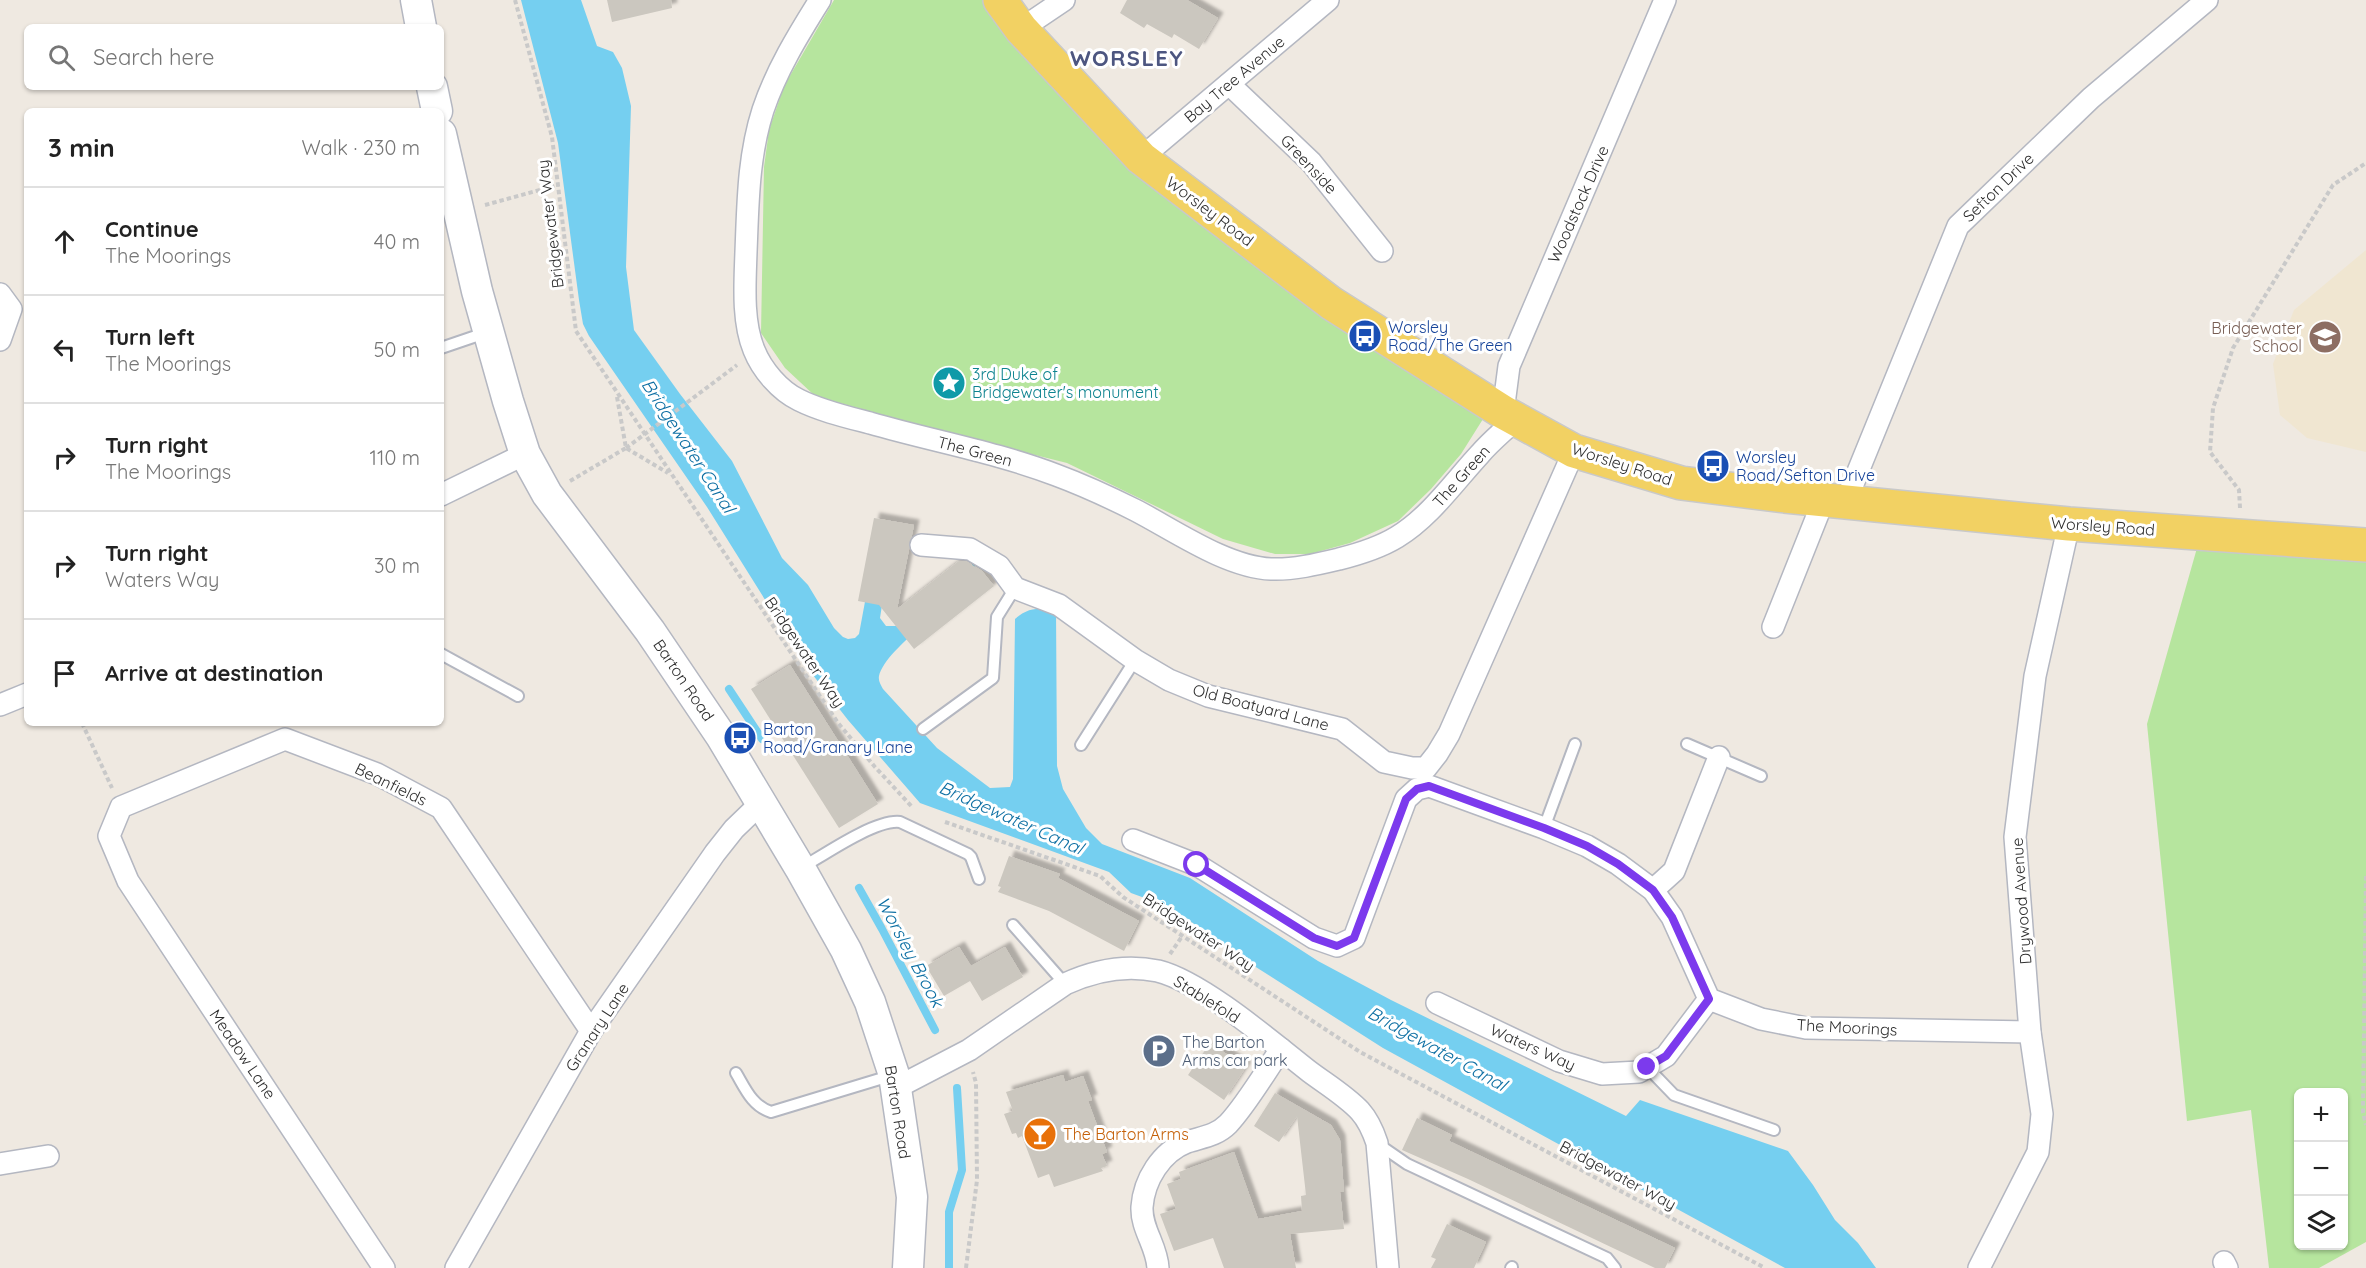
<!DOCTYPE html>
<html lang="en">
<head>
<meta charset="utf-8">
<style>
	body { margin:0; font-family:Quicksand,sans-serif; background:#f6f6f6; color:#222 }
	.controls { position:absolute; right:18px; bottom:18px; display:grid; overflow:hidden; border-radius:9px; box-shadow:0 2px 4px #0004 }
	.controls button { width:54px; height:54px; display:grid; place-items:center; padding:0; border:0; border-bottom:2px solid #e0e0e0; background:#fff; color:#222; font:30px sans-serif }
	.stop { position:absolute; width:18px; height:18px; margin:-14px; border:4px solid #7c3aed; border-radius:50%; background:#fff }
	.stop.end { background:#7c3aed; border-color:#fff; box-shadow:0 2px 6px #0008 }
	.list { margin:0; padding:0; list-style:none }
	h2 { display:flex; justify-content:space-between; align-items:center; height:78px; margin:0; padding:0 24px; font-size:26px }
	h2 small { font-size:20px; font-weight:400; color:#767676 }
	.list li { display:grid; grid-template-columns:39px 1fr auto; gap:18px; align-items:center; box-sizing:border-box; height:108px; padding:0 24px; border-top:2px solid #e0e0e0 }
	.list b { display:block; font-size:22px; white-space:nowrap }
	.list p { margin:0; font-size:20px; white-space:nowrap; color:#767676 }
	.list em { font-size:20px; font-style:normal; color:#767676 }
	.icon { flex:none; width:33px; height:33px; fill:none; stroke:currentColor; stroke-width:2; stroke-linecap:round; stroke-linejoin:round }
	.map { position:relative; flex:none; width:2366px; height:1268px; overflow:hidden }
	.search { position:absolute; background:#fff; box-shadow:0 2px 4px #0004; left:24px; top:24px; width:420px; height:66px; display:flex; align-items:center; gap:15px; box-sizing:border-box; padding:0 21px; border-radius:9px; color:#767676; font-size:22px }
	.panel { position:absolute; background:#fff; box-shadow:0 2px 4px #0004; left:24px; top:108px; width:420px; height:618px; border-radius:9px }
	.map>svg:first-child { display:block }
	.education { fill:#f0e6d1 }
	.green { fill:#b6e59e; fill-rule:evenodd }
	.water { fill:#75cff0 }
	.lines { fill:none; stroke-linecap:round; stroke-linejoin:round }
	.stream { stroke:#75cff0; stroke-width:8 }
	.building { fill:#cbc7bf; filter:url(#shadow) }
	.lane-casing { stroke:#b4b7c1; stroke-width:14 }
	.street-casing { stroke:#b4b7c1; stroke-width:24 }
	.secondary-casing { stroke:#b4b7c1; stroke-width:33 }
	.primary-casing { stroke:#c9c9c9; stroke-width:36 }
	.path { stroke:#c9c9c9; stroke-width:4; stroke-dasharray:4.5 3; stroke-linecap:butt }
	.lane { stroke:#fff; stroke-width:10 }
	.street { stroke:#fff; stroke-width:21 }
	.secondary { stroke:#fff; stroke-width:30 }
	.primary { stroke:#f2d163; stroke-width:33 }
	.path-bridge { stroke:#c9c9c9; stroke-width:4; stroke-dasharray:4.5 3; stroke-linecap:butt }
	.route { stroke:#7c3aed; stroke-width:8 }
	.labels { text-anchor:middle; stroke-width:6; stroke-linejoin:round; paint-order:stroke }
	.street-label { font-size:16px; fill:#2e2e2e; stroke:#fff }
	.transit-label { font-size:16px; fill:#164399; stroke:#fff; text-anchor:start }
	.education-label { font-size:16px; fill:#785e54; stroke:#fff; text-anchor:end }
	.culture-label { font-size:16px; fill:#0d838f; stroke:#fff; text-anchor:start }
	.service-label { font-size:16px; fill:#4e5e75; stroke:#fff; text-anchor:start }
	.food-label { font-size:16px; fill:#c56008; stroke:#fff; text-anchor:start }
	.water-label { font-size:18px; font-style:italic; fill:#0d6fa3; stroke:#fff }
	.district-label { font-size:22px; font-weight:bold; letter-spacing:1.5px; fill:#4d5680; stroke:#fff }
</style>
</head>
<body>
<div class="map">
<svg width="2366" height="1268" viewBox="0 0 2366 1268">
	<defs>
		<filter id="shadow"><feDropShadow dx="5.5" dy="-5.5" stdDeviation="1.5" flood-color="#0004"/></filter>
	</defs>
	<rect width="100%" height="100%" fill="#efe9e1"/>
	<path class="education" d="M2366,250V452L2307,438L2280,415L2273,364L2294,310Z"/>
	<g class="green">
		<path d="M834,0H984L1009,33L1483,419L1461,454L1431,489L1398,521L1350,543L1310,554H1275L1223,539L1067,463L947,433L815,396L785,368L761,333L764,167L769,130L784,86Z"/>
		<path d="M2366,535V1242L2319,1268H2269L2251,1110L2187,1121L2147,724L2197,548ZM2298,1092H2344V1246H2298Z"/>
	</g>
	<path class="water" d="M521,0H581L597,46L613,52L622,68L631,106L626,267L634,330L680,394L732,461L782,558L808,585L834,628L843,637L848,639L855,638L859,634L880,521L882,605L880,618L886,626H896L973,564L985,579C959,599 887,646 879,676C878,681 881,685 883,689L937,748L990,788L1010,787L1013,779L1015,619C1028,607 1039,608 1056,609L1057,766L1063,789L1086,828L1102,844L1190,878L1318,961L1391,1000L1626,1116L1640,1100L1788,1151L1813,1185L1835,1220L1858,1243L1876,1268H1785L1383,1048L1240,957L1172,908L1131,893L1109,872L920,803L848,720L809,670L707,507L589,336L583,324L579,300L558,143Z"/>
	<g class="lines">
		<g class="stream">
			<path d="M729,689L762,739"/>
			<path d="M859,888L882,929L935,1030"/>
			<path d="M949,1268V1212L962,1170L957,1088"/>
		</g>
	</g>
	<g class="building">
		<path d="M607,0H671L672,8L612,22Z"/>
		<path d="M1127,0H1187L1218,18L1199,49L1174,34L1172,38L1147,24L1144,28L1120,13Z"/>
		<path d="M874,518L914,525L897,609L959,561H966L982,571L994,586L914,649L879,605L858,601Z"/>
		<path d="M790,665L878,804L839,828L751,689Z"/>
		<path d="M1009,856L1060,874L1058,878L1139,921L1124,951L1049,911L998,892L1001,887L998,886Z"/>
		<path d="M959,947L971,966L1005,947L1023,977L982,1001L970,981L944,996L926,966Z"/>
		<path d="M1210,1043L1246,1067L1224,1100L1188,1075Z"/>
		<path d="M1063,1075L1065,1082L1083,1076L1092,1100L1088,1101L1107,1152L1102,1154L1107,1166L1101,1168L1103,1171L1054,1187L1049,1174L1038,1178L1022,1136L1018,1138L1016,1133L1012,1134L1004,1114L1013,1111L1006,1092Z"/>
		<path d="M1275,1093L1331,1125L1340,1140L1344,1192H1340L1344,1229L1290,1234L1296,1268H1224L1213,1238L1174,1251L1160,1214L1176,1209L1167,1184L1181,1179L1179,1172L1234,1152L1258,1219L1302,1211L1301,1196L1306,1195L1297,1116L1279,1142L1254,1126Z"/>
		<path d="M1417,1118L1452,1135L1449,1141L1675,1248L1665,1268H1655L1468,1179L1402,1150Z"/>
		<path d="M1447,1224L1486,1242L1474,1268H1431L1436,1259L1431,1257Z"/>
	</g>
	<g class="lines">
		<g class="lane-casing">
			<g id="lane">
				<path d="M441,348L485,333"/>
				<path d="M441,654L518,696"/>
				<path d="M923,729L993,678L997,617L1015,588"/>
				<path d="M1687,744L1761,776"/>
				<path d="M1081,745L1135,660"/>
				<path d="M1544,828L1575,744"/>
				<path d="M803,867C825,854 876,819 900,822L968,854L971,857L979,879"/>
				<path d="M1013,925L1065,984"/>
				<path d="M1647,1067L1674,1095L1774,1130"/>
				<path d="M736,1073C745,1088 752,1106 771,1112L893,1075"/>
				<path d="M1378,1144L1407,1164L1607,1258L1615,1268"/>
				<path d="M1511,1268L1512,1267"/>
			</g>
		</g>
		<g class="street-casing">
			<g id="street">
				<path d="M820,0C798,35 776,71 763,110C748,157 748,203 746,252C745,283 742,321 754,350C762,370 780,391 799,400C821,411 847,417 870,423C932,441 996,452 1056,475C1083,485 1109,497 1135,510C1174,530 1226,567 1271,569C1293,570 1318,564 1339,559C1359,554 1379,548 1397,537C1430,517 1454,482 1480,454C1491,441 1504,431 1516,419"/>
				<path d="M1021,29L1064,0"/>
				<path d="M1229,84L1311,162L1382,251"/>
				<path d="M1141,158L1328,0"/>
				<path d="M0,294L11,309L0,340"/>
				<path d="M1503,412L1509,366L1665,0"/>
				<path d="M441,495L525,454"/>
				<path d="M1846,501L1958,226L2091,98L2207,0"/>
				<path d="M921,545L970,549L999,566L1015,588L1059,605L1135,660L1169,680L1208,696L1342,729L1384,762L1412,768H1426L1437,754L1449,734L1574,451"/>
				<path d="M1773,627L1824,499"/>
				<path d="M0,705L27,694"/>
				<path d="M1133,840L1197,865L1314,938L1337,946L1354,938L1406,799L1417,789L1429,786L1544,828L1587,846L1618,864L1653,890L1672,917L1709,999L1761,1019L1806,1028L2030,1032"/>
				<path d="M1653,890L1674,871L1719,757"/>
				<path d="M1437,1003L1559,1061L1602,1074L1639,1072L1666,1056L1709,999"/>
				<path d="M896,1088L969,1050L1065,984C1095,970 1125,964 1158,971C1202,982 1273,1043 1310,1072C1326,1084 1346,1096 1360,1111C1369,1121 1373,1131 1377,1143L1388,1268"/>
				<path d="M0,1164L48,1156"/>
				<path d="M2224,1262L2227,1268"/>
				<path d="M384,1268L128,881L109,836L121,807L285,739L377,774L441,808L591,1031"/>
				<path d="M456,1268L591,1031L715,853L734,829L761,803"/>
				<path d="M1158,1268C1157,1246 1141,1229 1142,1207C1144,1180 1161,1152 1187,1142C1202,1137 1216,1136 1228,1124C1246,1105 1266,1071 1281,1049"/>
				<path d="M1979,1268L2038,1152L2042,1114L2030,1032L2015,837L2035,676L2069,524"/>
			</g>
		</g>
		<g class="secondary-casing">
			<g id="secondary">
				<path d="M416,0L421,27"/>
				<path d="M432,87L437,111"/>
				<path d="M441,134L477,291L508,401L525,454L547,494L650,631L721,736L800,868L846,950L870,1002L894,1075L912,1197L908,1268"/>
			</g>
		</g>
		<g class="primary-casing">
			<path id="primary" d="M1000,0L1021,29L1141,158L1331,303L1503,412L1574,451L1681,483L1785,496L2069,524L2366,545"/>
		</g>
		<g class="path">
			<path d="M515,0L552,137L576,331L838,723L875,767L913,808"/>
			<path d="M485,205L558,185"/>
			<path d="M617,397L626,448L668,473"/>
			<path d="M657,425L737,365"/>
			<path d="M570,481L626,448"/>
			<path d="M2240,508L2239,490L2210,452L2213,408L2233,348L2333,185L2366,163"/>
			<path d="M82,723L112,788"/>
			<path d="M945,822L1100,876L1123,897L1360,1052L1765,1268"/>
			<path d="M2366,876L2363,1112L2366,1125"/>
			<path d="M1170,954L1183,935"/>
			<path d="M966,1268L977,1180L976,1083L973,1072"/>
		</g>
		<use href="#lane" class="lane"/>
		<use href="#street" class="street"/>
		<use href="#secondary" class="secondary"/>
		<use href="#primary" class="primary"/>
		<path class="path-bridge" d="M626,448L657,425"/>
	</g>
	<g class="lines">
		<path class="route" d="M1197,865L1314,938L1337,946L1354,938L1406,799L1417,789L1429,786L1544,828L1587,846L1618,864L1653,890L1672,917L1709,999L1666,1056L1647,1067"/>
	</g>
	<defs>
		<g id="bus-disc" transform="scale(1.725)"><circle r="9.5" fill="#1a4fb4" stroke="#fff"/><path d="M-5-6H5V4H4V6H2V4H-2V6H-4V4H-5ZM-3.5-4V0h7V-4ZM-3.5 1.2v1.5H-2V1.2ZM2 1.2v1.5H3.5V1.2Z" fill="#fff"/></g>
		<g id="school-disc" transform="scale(1.725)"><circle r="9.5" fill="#8d6e63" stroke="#fff"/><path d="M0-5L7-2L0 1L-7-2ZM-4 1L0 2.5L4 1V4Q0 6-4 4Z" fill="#fff"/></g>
		<g id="sight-disc" transform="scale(1.725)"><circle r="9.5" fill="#0f9aa8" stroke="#fff"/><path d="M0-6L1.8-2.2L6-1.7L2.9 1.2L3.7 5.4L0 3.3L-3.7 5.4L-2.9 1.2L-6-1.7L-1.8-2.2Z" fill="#fff"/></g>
		<g id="parking-disc" transform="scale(1.725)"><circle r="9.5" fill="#5c6f8a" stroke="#fff"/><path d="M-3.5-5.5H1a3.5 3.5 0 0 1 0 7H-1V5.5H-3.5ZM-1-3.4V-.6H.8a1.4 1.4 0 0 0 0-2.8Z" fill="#fff"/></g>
		<g id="bar-disc" transform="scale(1.725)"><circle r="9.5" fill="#e8710a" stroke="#fff"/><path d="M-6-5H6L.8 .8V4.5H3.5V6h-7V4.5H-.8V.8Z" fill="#fff"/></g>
	</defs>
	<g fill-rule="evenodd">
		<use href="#bus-disc" x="1365" y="336"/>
		<use href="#school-disc" x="2325" y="337"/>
		<use href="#sight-disc" x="949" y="383"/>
		<use href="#bus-disc" x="1713" y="466"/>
		<use href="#bus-disc" x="740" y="738"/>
		<use href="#parking-disc" x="1159" y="1051"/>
		<use href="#bar-disc" x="1040" y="1134"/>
	</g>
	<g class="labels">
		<g class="street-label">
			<text transform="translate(1234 79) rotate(-40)" y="6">Bay Tree Avenue</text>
			<text transform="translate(1309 164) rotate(47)" y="6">Greenside</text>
			<text transform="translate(1998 187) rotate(-44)" y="6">Sefton Drive</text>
			<text transform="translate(1578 204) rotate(-66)" y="6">Woodstock Drive</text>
			<text transform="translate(1210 211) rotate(37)" y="6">Worsley Road</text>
			<text transform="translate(550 224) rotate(-97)" y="6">Bridgewater Way</text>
			<text transform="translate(975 451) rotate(15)" y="6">The Green</text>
			<text transform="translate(1622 464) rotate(18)" y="6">Worsley Road</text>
			<text transform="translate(1461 476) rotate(-48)" y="6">The Green</text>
			<text transform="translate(2103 526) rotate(4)" y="6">Worsley Road</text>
			<text transform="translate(805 652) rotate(56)" y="6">Bridgewater Way</text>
			<text transform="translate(684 680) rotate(56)" y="6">Barton Road</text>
			<text transform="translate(1261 707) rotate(15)" y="6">Old Boatyard Lane</text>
			<text transform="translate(391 784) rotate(26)" y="6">Beanfields</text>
			<text transform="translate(2021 901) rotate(-94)" y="6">Drywood Avenue</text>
			<text transform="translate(1199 932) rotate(33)" y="6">Bridgewater Way</text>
			<text transform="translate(1207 999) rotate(32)" y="6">Stablefold</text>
			<text transform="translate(597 1027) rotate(-57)" y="6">Granary Lane</text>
			<text transform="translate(1847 1027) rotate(3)" y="6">The Moorings</text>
			<text transform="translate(1533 1047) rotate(24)" y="6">Waters Way</text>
			<text transform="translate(243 1054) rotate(56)" y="6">Meadow Lane</text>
			<text transform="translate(898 1112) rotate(81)" y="6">Barton Road</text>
			<text transform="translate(1618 1175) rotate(28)" y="6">Bridgewater Way</text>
		</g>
		<g class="transit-label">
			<text x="1388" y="333">Worsley<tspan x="1388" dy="18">Road/The Green</tspan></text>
			<text x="1736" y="463">Worsley<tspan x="1736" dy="18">Road/Sefton Drive</tspan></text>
			<text x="763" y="735">Barton<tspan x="763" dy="18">Road/Granary Lane</tspan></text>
		</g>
		<g class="education-label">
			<text x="2302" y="334">Bridgewater<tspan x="2302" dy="18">School</tspan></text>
		</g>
		<g class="culture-label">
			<text x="972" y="380">3rd Duke of<tspan x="972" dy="18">Bridgewater's monument</tspan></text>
		</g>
		<g class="service-label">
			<text x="1182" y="1048">The Barton<tspan x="1182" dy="18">Arms car park</tspan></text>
		</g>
		<g class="food-label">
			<text x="1063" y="1140">The Barton Arms</text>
		</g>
		<g class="water-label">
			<text transform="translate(688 446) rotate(57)" y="6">Bridgewater Canal</text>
			<text transform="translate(1011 818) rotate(24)" y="6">Bridgewater Canal</text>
			<text transform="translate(910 952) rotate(62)" y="6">Worsley Brook</text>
			<text transform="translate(1437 1049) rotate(29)" y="6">Bridgewater Canal</text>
		</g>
		<g class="district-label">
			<text x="1127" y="66">WORSLEY</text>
		</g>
	</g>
</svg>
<div class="controls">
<button>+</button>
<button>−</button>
<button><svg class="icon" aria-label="layers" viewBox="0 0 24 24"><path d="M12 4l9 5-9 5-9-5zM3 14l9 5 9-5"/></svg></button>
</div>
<div class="stop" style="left:1197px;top:865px"></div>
<div class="stop end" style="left:1647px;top:1067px"></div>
<div class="search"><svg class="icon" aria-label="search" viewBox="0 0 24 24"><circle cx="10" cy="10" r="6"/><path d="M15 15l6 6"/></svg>Search here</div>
<section class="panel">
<h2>3 min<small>Walk · 230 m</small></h2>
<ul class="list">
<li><svg class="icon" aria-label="ahead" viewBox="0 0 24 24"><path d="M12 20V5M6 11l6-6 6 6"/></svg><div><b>Continue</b><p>The Moorings</p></div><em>40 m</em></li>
<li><svg class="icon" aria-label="left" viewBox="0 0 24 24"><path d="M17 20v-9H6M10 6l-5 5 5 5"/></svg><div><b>Turn left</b><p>The Moorings</p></div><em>50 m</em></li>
<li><svg class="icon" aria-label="right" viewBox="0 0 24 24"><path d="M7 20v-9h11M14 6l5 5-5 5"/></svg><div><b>Turn right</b><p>The Moorings</p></div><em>110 m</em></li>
<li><svg class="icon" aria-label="right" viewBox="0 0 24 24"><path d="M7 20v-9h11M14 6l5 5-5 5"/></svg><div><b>Turn right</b><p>Waters Way</p></div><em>30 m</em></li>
<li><svg class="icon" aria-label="arrive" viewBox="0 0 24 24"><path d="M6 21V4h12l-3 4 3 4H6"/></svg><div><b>Arrive at destination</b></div></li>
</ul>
</section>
</div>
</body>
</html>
